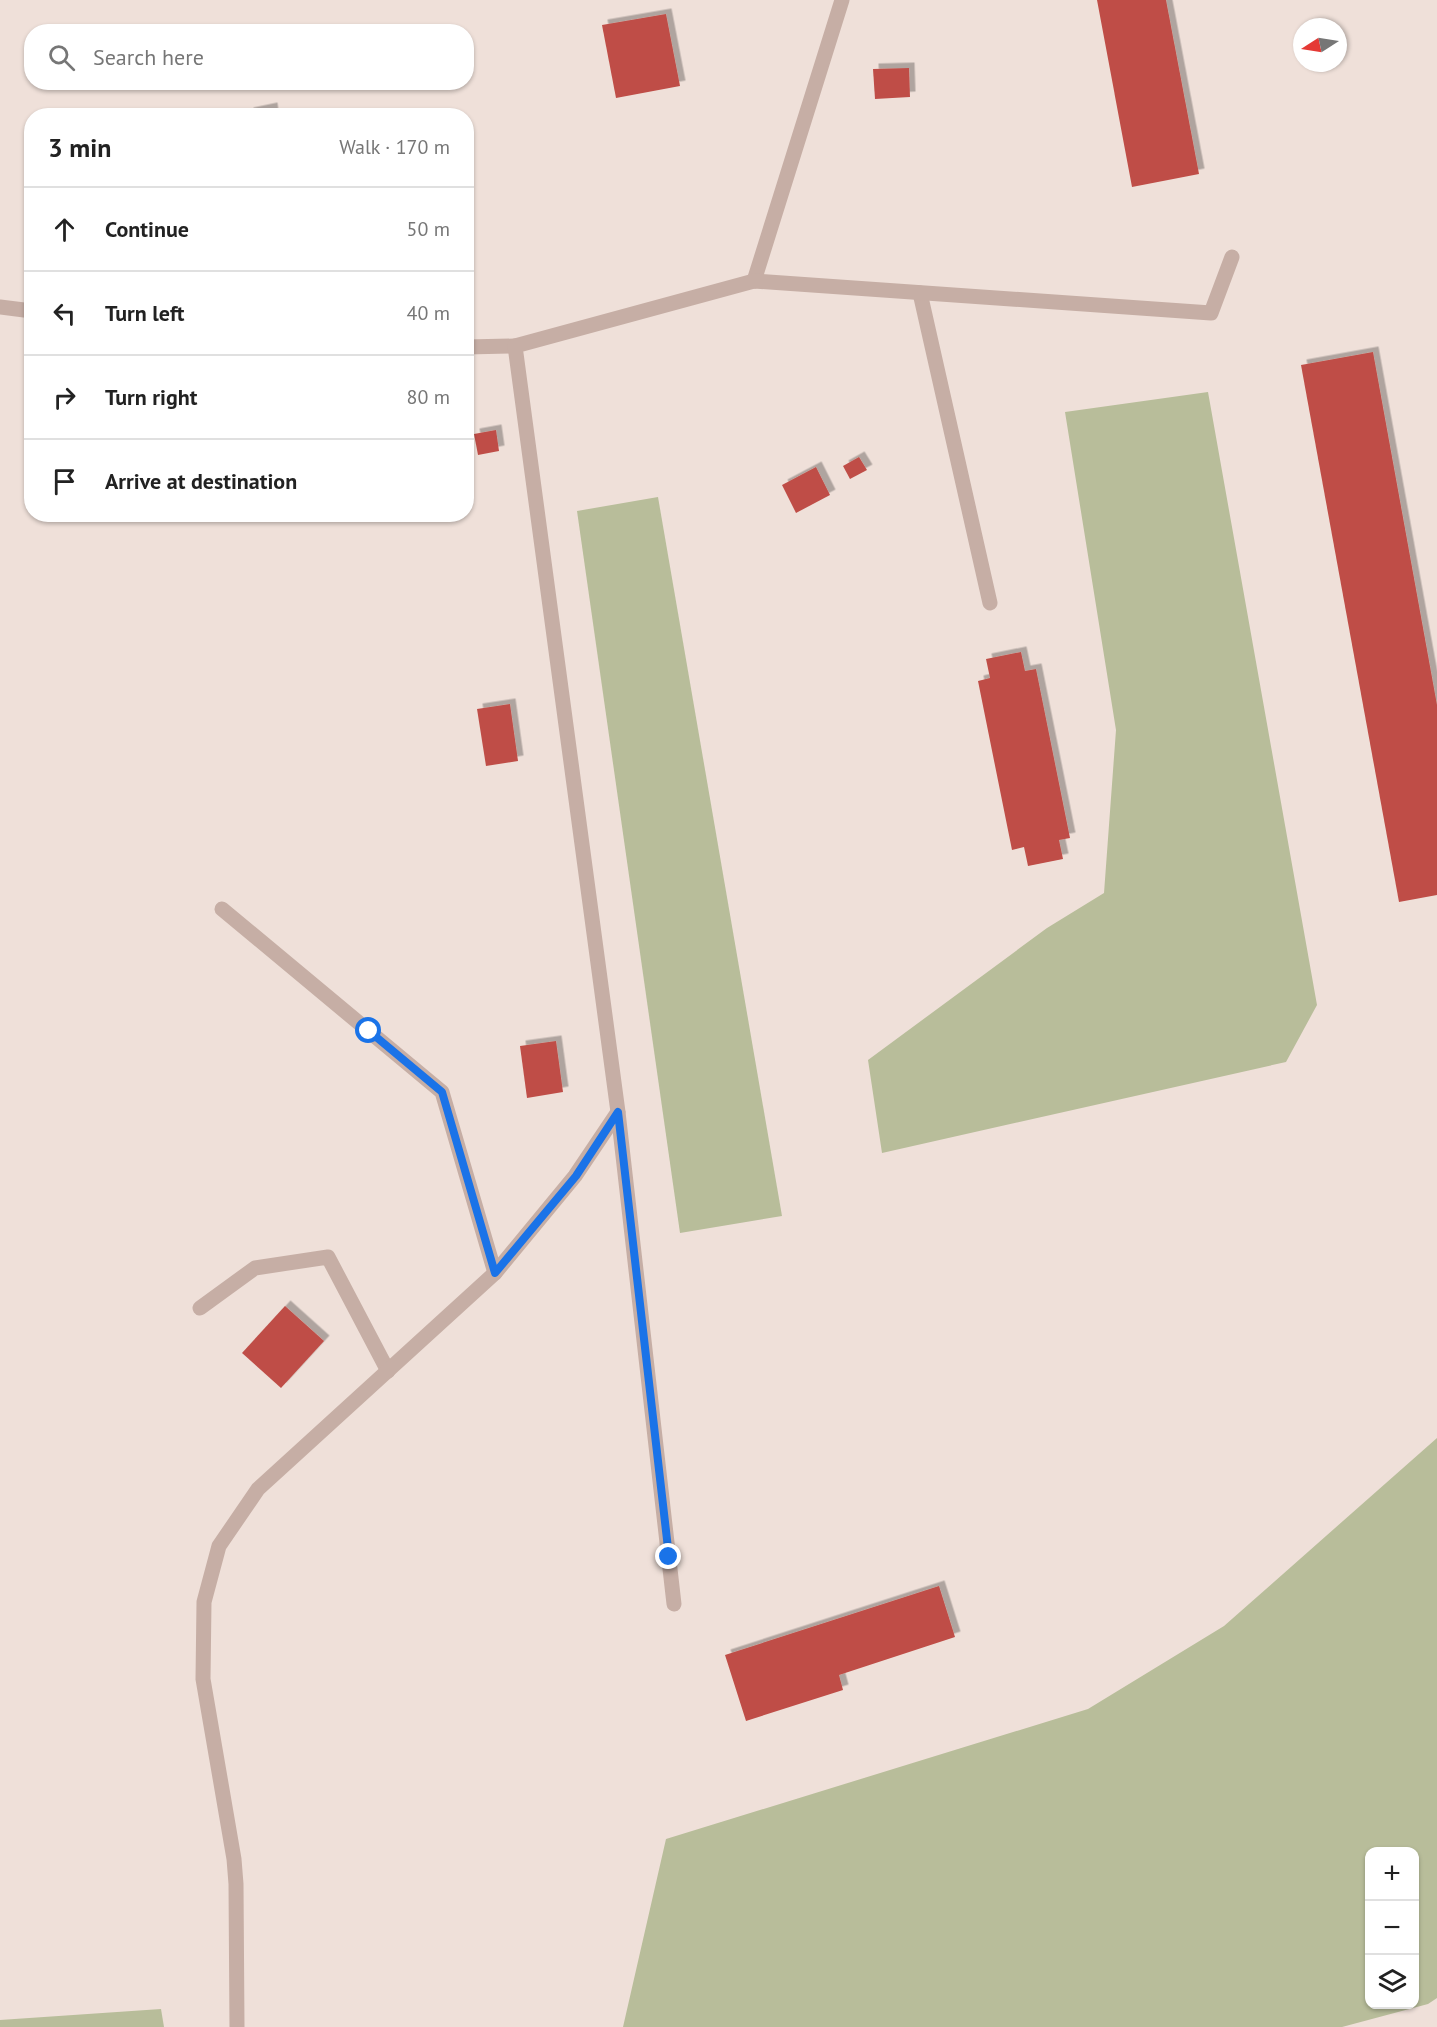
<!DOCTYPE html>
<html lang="en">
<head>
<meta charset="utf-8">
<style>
	body { margin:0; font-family:"PT Sans",sans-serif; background:#f2f2f2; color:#222 }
	.controls { position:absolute; right:18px; bottom:18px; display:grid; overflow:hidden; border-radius:12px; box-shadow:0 2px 4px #0004 }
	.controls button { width:54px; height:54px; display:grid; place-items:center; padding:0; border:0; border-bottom:2px solid #e0e0e0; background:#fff; color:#222; font:30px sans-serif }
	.compass { position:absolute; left:1293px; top:18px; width:54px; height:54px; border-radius:50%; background:#fff; box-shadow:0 2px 4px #0004; rotate:258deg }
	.stop { position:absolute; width:18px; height:18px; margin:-14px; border:4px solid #1a73e8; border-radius:50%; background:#fff }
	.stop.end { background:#1a73e8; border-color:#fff; box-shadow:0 2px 6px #0008 }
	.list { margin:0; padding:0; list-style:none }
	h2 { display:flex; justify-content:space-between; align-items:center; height:78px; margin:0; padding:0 24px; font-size:26px }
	h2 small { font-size:20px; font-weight:400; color:#767676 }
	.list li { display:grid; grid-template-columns:39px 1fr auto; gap:18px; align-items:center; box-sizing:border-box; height:84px; padding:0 24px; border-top:2px solid #e0e0e0 }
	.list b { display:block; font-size:22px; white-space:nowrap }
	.list em { font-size:20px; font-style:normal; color:#767676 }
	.icon { flex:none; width:33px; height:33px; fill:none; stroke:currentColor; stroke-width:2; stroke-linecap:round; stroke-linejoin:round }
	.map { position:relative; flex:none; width:1437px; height:2027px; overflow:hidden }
	.search { position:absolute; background:#fff; box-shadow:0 2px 4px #0004; left:24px; top:24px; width:450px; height:66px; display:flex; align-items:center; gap:15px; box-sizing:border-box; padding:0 21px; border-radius:24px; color:#767676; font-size:22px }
	.panel { position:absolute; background:#fff; box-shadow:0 2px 4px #0004; left:24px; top:108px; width:450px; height:414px; border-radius:24px }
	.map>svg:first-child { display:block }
	.green { fill:#b8bd9a; fill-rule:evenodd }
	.building { fill:#bf4e47; filter:url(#shadow) }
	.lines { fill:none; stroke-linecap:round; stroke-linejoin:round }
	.minor { stroke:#c6aea5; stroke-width:15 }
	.route { stroke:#1a73e8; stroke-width:8 }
</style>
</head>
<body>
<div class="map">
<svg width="1437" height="2027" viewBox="0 0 1437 2027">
	<defs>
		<filter id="shadow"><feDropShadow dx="5.5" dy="-5.5" stdDeviation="0" flood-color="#0004"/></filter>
	</defs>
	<rect width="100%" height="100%" fill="#efe0d9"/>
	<g class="green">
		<path d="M1208,392L1317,1005L1286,1062L882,1153L868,1060L1047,928L1104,893L1116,730L1065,412Z"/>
		<path d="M658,497L782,1216L680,1233L577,511Z"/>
		<path d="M1437,1438V1998L1428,2004L1342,2027H623L666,1839L1088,1709L1224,1626ZM1370,1852H1414V2004H1370Z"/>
		<path d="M161,2009L164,2027H0V2020Z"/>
	</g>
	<g class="building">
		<path d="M1097,0H1166L1199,174L1132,187Z"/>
		<path d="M666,14L680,86L616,98L602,25Z"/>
		<path d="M909,68L910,97L875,99L873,69Z"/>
		<path d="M272,108L273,116H248V113Z"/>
		<path d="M1373,352L1437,705V895L1399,902L1301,365Z"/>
		<path d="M496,430L499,451L478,455L474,434Z"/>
		<path d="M859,457L867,470L850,479L843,466Z"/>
		<path d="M816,467L830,495L796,513L782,485Z"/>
		<path d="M1021,652L1025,671L1036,669L1070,838L1059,840L1063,859L1028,866L1024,847L1012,850L978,681L990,678L986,659Z"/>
		<path d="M510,704L518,761L486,766L477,709Z"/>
		<path d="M556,1041L563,1092L527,1098L520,1046Z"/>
		<path d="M285,1306L324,1341L281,1388L242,1353Z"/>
		<path d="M939,1586L955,1637L839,1675L843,1690L746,1721L725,1655Z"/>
	</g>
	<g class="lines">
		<g class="minor">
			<path d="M754,281L842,0"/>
			<path d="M920,293L990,603"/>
			<path d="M0,307L32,311"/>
			<path d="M466,347L515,346"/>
			<path d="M222,909L442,1092L495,1273"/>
			<path d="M618,1112L674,1604"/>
			<path d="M200,1308L255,1268L328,1257L388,1371"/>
			<path d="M237,2027L236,1884L234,1859L203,1679L204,1602L219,1546L258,1489L495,1273L575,1176L618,1112L515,346L754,281L1211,313L1232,257"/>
		</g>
	</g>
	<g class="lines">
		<path class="route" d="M369,1031L442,1092L495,1273L576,1176L618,1112L669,1557"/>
	</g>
</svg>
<div class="controls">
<button>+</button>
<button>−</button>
<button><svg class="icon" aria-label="layers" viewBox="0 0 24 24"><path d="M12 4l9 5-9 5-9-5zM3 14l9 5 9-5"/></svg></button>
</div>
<svg class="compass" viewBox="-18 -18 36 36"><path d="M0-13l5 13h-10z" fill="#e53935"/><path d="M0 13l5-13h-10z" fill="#767676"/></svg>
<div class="stop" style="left:369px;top:1031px"></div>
<div class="stop end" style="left:669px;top:1557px"></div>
<div class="search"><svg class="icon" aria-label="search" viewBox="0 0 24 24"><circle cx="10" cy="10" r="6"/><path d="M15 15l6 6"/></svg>Search here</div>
<section class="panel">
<h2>3 min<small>Walk · 170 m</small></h2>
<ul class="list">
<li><svg class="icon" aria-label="ahead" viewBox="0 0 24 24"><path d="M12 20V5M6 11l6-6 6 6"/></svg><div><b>Continue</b></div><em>50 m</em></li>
<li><svg class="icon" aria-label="left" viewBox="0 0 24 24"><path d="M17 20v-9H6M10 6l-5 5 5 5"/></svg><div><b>Turn left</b></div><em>40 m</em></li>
<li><svg class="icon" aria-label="right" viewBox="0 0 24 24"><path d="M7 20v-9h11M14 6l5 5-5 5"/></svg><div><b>Turn right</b></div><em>80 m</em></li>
<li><svg class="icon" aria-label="arrive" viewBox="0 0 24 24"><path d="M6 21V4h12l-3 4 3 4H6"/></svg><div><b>Arrive at destination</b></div></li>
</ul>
</section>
</div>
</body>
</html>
